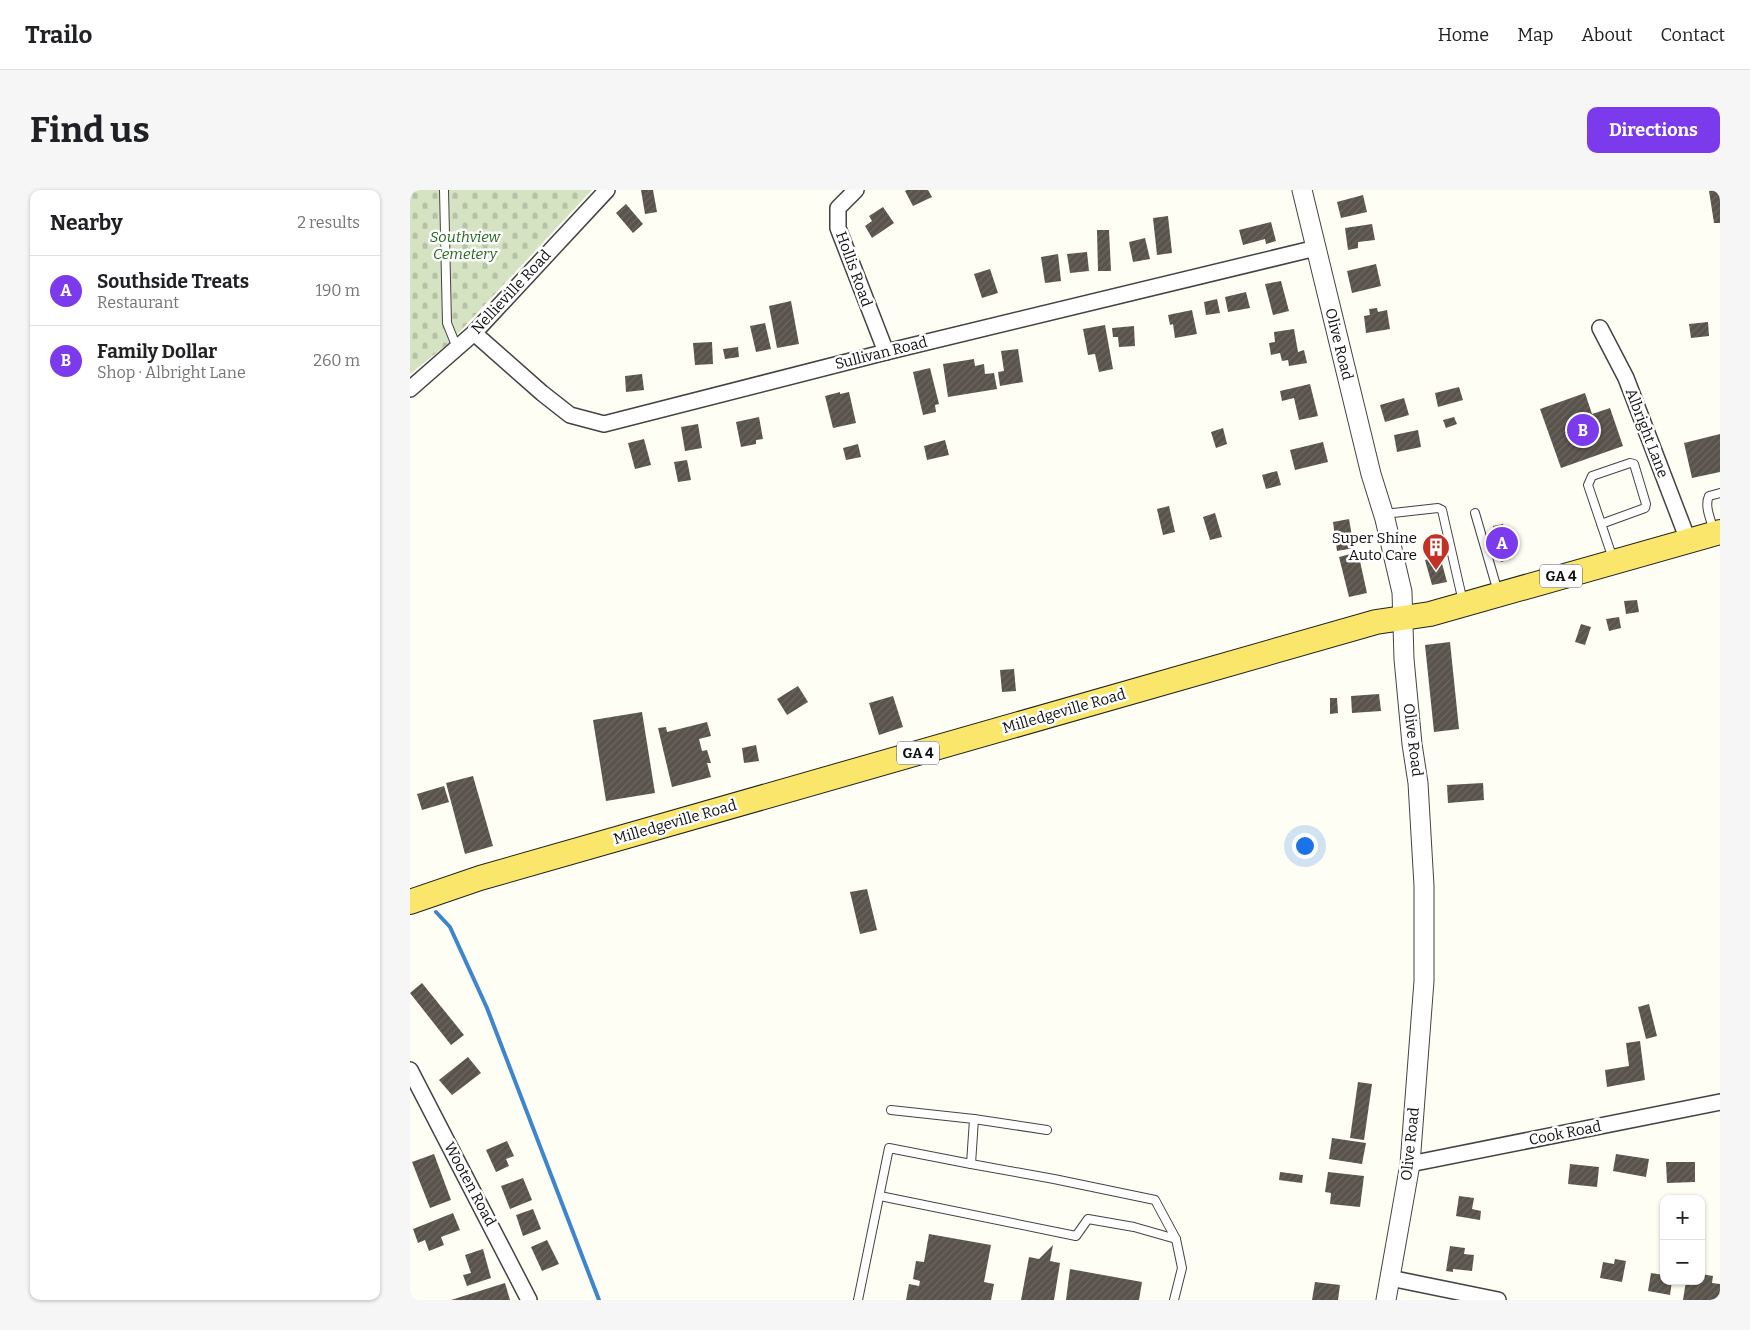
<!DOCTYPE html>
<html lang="en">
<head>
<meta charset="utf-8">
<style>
	body { margin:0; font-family:Bitter,serif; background:#f6f6f6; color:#202124 }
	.controls { position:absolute; right:15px; bottom:15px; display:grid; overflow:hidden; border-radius:10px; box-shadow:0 1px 4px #0004 }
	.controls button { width:45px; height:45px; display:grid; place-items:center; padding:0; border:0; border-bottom:1px solid #e0e0e0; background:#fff; color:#202124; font:25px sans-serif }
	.you { position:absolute; left:894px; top:655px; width:18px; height:18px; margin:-12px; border:4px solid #fff; border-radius:50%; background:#1a73e8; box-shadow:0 0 0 8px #1a73e833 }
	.badge { display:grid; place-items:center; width:32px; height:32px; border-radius:50%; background:#7c3aed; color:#fff; font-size:16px; font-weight:700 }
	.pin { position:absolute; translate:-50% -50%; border:2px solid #fff; box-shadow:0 1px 5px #0006 }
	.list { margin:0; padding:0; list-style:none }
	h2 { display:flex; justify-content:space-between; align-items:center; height:65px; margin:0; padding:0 20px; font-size:21px }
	h2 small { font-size:16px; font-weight:400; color:#757577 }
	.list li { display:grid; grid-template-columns:32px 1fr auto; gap:15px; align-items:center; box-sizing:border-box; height:70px; padding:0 20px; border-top:1px solid #e0e0e0 }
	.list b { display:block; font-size:19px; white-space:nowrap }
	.list p { margin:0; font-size:16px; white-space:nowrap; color:#757577 }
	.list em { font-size:16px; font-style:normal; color:#757577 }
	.map { position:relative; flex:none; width:1310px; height:1110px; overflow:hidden; border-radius:10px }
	header { display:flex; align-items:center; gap:30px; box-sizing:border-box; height:70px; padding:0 25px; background:#fff; border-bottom:1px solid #e0e0e0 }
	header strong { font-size:24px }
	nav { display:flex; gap:28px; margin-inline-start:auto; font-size:18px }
	.intro { display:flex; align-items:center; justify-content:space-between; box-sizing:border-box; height:120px; padding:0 30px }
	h1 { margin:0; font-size:35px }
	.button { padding:12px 22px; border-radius:10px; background:#7c3aed; color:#fff; font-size:18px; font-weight:700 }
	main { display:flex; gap:30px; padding:0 30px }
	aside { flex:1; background:#fff; border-radius:10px; box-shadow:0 1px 4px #0004 }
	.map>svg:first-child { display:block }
	.cemetery { fill:url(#cemetery-stones) }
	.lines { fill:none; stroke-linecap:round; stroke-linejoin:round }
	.stream { stroke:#3e85cf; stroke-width:4 }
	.building { fill:url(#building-hatch) }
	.service-casing { stroke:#434343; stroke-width:10 }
	.minor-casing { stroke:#434343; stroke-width:18 }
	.tertiary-casing { stroke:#434343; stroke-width:21 }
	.primary-casing { stroke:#212121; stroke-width:26 }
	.service { stroke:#fff; stroke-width:8 }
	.minor { stroke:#fff; stroke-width:15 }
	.tertiary { stroke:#fff; stroke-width:19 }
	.primary { stroke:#f9e66a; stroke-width:24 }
	.labels { text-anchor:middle; stroke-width:5; stroke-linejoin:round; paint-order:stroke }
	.shield { fill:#fff; stroke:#585858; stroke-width:1 }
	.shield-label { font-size:14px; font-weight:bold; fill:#101010 }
	.park-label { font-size:15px; font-style:italic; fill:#266a1f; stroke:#fff }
	.street-label { font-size:15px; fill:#101010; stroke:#fff }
	.poi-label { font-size:15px; fill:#101010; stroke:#fff; text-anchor:end }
</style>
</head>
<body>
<header>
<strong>Trailo</strong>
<nav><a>Home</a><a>Map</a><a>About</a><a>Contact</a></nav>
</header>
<div class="intro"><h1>Find us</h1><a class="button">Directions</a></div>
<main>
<aside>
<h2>Nearby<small>2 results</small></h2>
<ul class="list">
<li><span class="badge">A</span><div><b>Southside Treats</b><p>Restaurant</p></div><em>190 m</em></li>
<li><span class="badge">B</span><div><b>Family Dollar</b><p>Shop · Albright Lane</p></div><em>260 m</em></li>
</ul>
</aside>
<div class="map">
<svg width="1310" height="1110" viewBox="0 0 1310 1110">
	<defs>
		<pattern id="cemetery-stones" width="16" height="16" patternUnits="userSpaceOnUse" patternTransform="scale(1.25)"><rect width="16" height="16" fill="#d5e3c3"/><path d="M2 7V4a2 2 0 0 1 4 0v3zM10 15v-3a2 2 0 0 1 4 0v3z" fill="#b6c2a6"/></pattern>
		<pattern id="building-hatch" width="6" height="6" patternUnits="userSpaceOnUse" patternTransform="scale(1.25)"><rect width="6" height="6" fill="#59534c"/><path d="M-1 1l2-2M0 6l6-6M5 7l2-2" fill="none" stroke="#6c6761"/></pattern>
	</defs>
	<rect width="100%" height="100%" fill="#fffef4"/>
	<path class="cemetery" d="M0,0H182L39,153L0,184Z"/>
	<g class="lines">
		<path class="stream" d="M26,722L40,737L77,818L189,1110"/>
	</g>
	<g class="building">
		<path d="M231,0H243L247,22L235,24Z"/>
		<path d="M497,0H518L522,7L503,16L495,1Z"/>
		<path d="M1310,0V33H1304L1299,1Z"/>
		<path d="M953,5L957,22L931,28L927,12Z"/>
		<path d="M216,14L233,34L223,43L206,23Z"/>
		<path d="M473,17L484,33L462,48L455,36L462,31L459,26Z"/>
		<path d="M758,26L762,63L747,65L743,28Z"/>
		<path d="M861,32L866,51L856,54L855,49L833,55L829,40Z"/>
		<path d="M962,34L965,50L948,52V58L938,60L935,38Z"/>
		<path d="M687,40H699L701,81H688Z"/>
		<path d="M735,48L740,69L723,72L719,52Z"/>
		<path d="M677,62L679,81L660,83L657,64Z"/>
		<path d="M648,64L651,91L635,93L631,67Z"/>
		<path d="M966,74L971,96L942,103L937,81Z"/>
		<path d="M580,79L588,103L572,108L564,84Z"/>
		<path d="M871,91L879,121L863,125L855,94Z"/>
		<path d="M836,102L840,118L818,122L815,107Z"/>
		<path d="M807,109L810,123L796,125L794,112Z"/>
		<path d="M381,111L389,154L367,158L359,116Z"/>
		<path d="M967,118L968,122L977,120L980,139L956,143L954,126L960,125L959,119Z"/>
		<path d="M782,120L787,144L765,148L763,134L760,135L758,125Z"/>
		<path d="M1298,132L1299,146L1281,148L1279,134Z"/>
		<path d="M355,133L361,159L346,162L340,136Z"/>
		<path d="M695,135L703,179L689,182L685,164L678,165L673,139Z"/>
		<path d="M724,136L725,156L709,157L708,147H703L702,138Z"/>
		<path d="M884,139L888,162L894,160L897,173L879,176L878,170L872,171L870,163L861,165L859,153L865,152L864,142Z"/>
		<path d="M302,152L303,174L285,175L283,153Z"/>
		<path d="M328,157L329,167L315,169L313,159Z"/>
		<path d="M608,159L613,192L590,196L588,182L594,181L591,161Z"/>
		<path d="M564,169L565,176L574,174L575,184L584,183L587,199L538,207L533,174Z"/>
		<path d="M520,178L529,214L525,215L526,222L513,225L503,182Z"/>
		<path d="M232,184L234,200L216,202L215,186Z"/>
		<path d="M900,194L908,226L889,230L884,208L872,211L870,201Z"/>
		<path d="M1049,197L1053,210L1028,217L1025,203Z"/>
		<path d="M430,202V204L439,202L446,233L423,238L415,206Z"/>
		<path d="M1175,203L1182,224L1200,218L1213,256L1151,278L1130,219Z"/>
		<path d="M994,208L999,225L975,232L970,215Z"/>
		<path d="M349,227L353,249L346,250V254L331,257L326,232Z"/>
		<path d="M1044,227L1047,234L1036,238L1033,230Z"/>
		<path d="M288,234L292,258L275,261L271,237Z"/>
		<path d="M813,238L817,254L806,258L801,242Z"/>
		<path d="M1008,240L1011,257L987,262L984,245Z"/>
		<path d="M1310,244V282L1282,288L1274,253Z"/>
		<path d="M234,249L241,275L225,279L218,253Z"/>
		<path d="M535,250L539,265L517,270L514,256Z"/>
		<path d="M913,252L918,272L885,280L880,260Z"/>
		<path d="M448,254L451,267L436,270L433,258Z"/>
		<path d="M277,270L281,290L268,292L264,272Z"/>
		<path d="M867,281L871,295L856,299L852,285Z"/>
		<path d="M759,316L765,342L753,345L747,319Z"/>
		<path d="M805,323L812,347L800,350L793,327Z"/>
		<path d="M939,329L944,358L927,361L923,332Z"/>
		<path d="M1093,334L1101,369L1091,372L1083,336Z"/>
		<path d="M948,362L957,403L939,407L929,367Z"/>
		<path d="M1030,366L1037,392L1022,395L1015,370Z"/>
		<path d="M1227,410L1229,422L1216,424L1214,411Z"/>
		<path d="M1209,427L1211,438L1199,441L1196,429Z"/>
		<path d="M1171,434L1181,437L1175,455L1165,452Z"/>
		<path d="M1040,452L1049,539L1024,542L1015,455Z"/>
		<path d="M604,479L606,501L592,502L590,480Z"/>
		<path d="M388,496L398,512L377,525L367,509Z"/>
		<path d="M969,504L971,521L942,523L941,506Z"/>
		<path d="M483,506L493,537L469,545L459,513Z"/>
		<path d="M920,508H927L928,523L920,524Z"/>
		<path d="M232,522L245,603L196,611L183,530Z"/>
		<path d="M297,532L301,546L289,549L292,561L297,560L301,573H297L301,587L262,597L248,538L256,537L257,542Z"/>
		<path d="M346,555L349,571L334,573L332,558Z"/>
		<path d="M63,586L83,656L55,664L36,593Z"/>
		<path d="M1073,593L1074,610L1038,613L1037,595Z"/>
		<path d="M34,596L39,612L12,620L7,604Z"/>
		<path d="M457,699L467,740L450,744L440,702Z"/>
		<path d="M12,793L54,845L41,855L0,803Z"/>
		<path d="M1239,814L1247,846L1236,849L1228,817Z"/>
		<path d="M1230,851L1235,890L1197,897L1195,880L1219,876L1216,853Z"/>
		<path d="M58,867L71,883L42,905L29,890Z"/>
		<path d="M948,892L962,894L954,950L940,948Z"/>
		<path d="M922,948L956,953L952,974L919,969Z"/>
		<path d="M97,951L104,966L96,969L99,976L86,982L76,960Z"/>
		<path d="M24,964L41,1010L20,1018L2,972Z"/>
		<path d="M1206,964L1239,969L1236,987L1203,981Z"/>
		<path d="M1256,972H1285V992L1257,993Z"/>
		<path d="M1160,974L1189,977L1187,997L1158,994Z"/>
		<path d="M870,982L893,985L892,993L869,990Z"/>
		<path d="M918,982L954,986L950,1017L920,1014L921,1003L915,1002Z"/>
		<path d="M113,988L122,1010L100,1019L91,996Z"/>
		<path d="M1049,1006L1064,1008L1062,1019L1071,1021L1070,1030L1046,1026Z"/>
		<path d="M123,1019L131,1039L113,1046L106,1025Z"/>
		<path d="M43,1023L50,1040L31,1047L34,1055L19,1061L15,1050L8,1053L3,1039Z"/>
		<path d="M519,1044L581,1055L574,1092L584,1094L581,1110H496L499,1094L509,1096L510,1091L503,1089L506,1071L514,1072Z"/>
		<path d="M137,1050L149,1074L132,1081L121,1057Z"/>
		<path d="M643,1055L640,1071L650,1073L644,1110H611L619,1067L629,1069Z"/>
		<path d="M1040,1056L1055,1058L1054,1064L1064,1065L1062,1081L1043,1079V1082L1036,1081Z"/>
		<path d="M73,1059L81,1088L57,1096L53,1085L61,1083L55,1065Z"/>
		<path d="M1205,1069L1216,1071L1212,1092L1190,1088L1193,1072L1204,1074Z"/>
		<path d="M660,1079L732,1092L729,1110H656Z"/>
		<path d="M1241,1083L1254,1085V1091H1262L1260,1105L1238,1101Z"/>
		<path d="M1291,1084L1303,1086L1302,1093L1310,1094V1110H1273L1276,1091H1291Z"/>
		<path d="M905,1092L930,1095L928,1110H902Z"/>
		<path d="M95,1093L100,1110H41Z"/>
	</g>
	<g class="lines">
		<g class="service-casing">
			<g id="service">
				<path d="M34,0L37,133L47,158"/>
				<path d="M1065,323L1088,402"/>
				<path d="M974,324L1028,318L1032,320L1053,412"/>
				<path d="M1191,334L1235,318L1236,314L1224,274L1220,273L1182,286L1178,295L1203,369"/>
				<path d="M1304,341C1301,330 1294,316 1299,306L1310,303"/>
				<path d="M564,929L637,940"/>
				<path d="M561,974L644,989L745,1010L766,1049L772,1078L764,1110"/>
				<path d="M470,1006L666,1046L678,1029L724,1037L766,1049"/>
				<path d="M448,1110L479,958L561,974L564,929L481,920"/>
			</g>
		</g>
		<g class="minor-casing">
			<g id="minor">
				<path d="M446,0L428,18V38L476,162"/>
				<path d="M1190,138L1216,188L1278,350"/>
				<path d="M64,143L132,203L160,225L194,234L476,162L906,58"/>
				<path d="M0,199L64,143L197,0"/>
				<path d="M0,880L119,1110"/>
				<path d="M1000,974L1310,912"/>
				<path d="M980,1088L1088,1110"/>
			</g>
		</g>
		<g class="tertiary-casing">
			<path id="tertiary" d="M892,0L961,284L975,329L992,402L994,469L1002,554L1008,593L1014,696V791L1000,974L976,1110"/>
		</g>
		<g class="primary-casing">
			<path id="primary" d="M0,712L70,688L966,432L1020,424L1310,342"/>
		</g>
		<use href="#service" class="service"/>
		<use href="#minor" class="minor"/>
		<use href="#tertiary" class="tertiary"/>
		<use href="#primary" class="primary"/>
	</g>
	<defs>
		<g id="building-pin" transform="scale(1.4375)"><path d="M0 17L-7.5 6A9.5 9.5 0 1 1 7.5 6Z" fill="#c33026" stroke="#fff"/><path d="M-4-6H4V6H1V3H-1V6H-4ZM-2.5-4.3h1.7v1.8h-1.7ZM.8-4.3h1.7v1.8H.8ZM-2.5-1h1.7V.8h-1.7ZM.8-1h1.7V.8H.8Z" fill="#fff"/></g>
	</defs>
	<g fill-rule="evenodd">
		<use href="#building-pin" x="1026" y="357"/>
	</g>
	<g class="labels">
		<g class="shield">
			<rect x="1130" y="374.5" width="42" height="23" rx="4"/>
			<rect x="487" y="551.5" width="42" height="23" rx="4"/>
		</g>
		<g class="shield-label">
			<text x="1151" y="391">GA 4</text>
			<text x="508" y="568">GA 4</text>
		</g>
		<g class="park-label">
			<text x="55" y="52">Southview<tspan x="55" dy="17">Cemetery</tspan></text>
		</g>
		<g class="street-label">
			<text transform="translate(444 79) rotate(70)" y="5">Hollis Road</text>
			<text transform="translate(101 102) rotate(-47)" y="5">Nellieville Road</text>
			<text transform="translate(929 154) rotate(76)" y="5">Olive Road</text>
			<text transform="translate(471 163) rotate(-14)" y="5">Sullivan Road</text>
			<text transform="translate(1237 243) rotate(69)" y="5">Albright Lane</text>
			<text transform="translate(654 521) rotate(-16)" y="5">Milledgeville Road</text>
			<text transform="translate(1003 550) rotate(83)" y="5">Olive Road</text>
			<text transform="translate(265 632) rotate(-16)" y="5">Milledgeville Road</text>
			<text transform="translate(1155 943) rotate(-11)" y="5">Cook Road</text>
			<text transform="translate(1000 954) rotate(-84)" y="5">Olive Road</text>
			<text transform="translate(60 994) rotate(62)" y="5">Wooten Road</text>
		</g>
		<g class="poi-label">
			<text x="1007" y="353">Super Shine<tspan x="1007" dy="17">Auto Care</tspan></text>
		</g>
	</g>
</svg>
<div class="controls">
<button>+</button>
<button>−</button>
</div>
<div class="you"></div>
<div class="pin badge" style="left:1092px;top:353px">A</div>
<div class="pin badge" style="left:1173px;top:240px">B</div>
</div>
</main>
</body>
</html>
